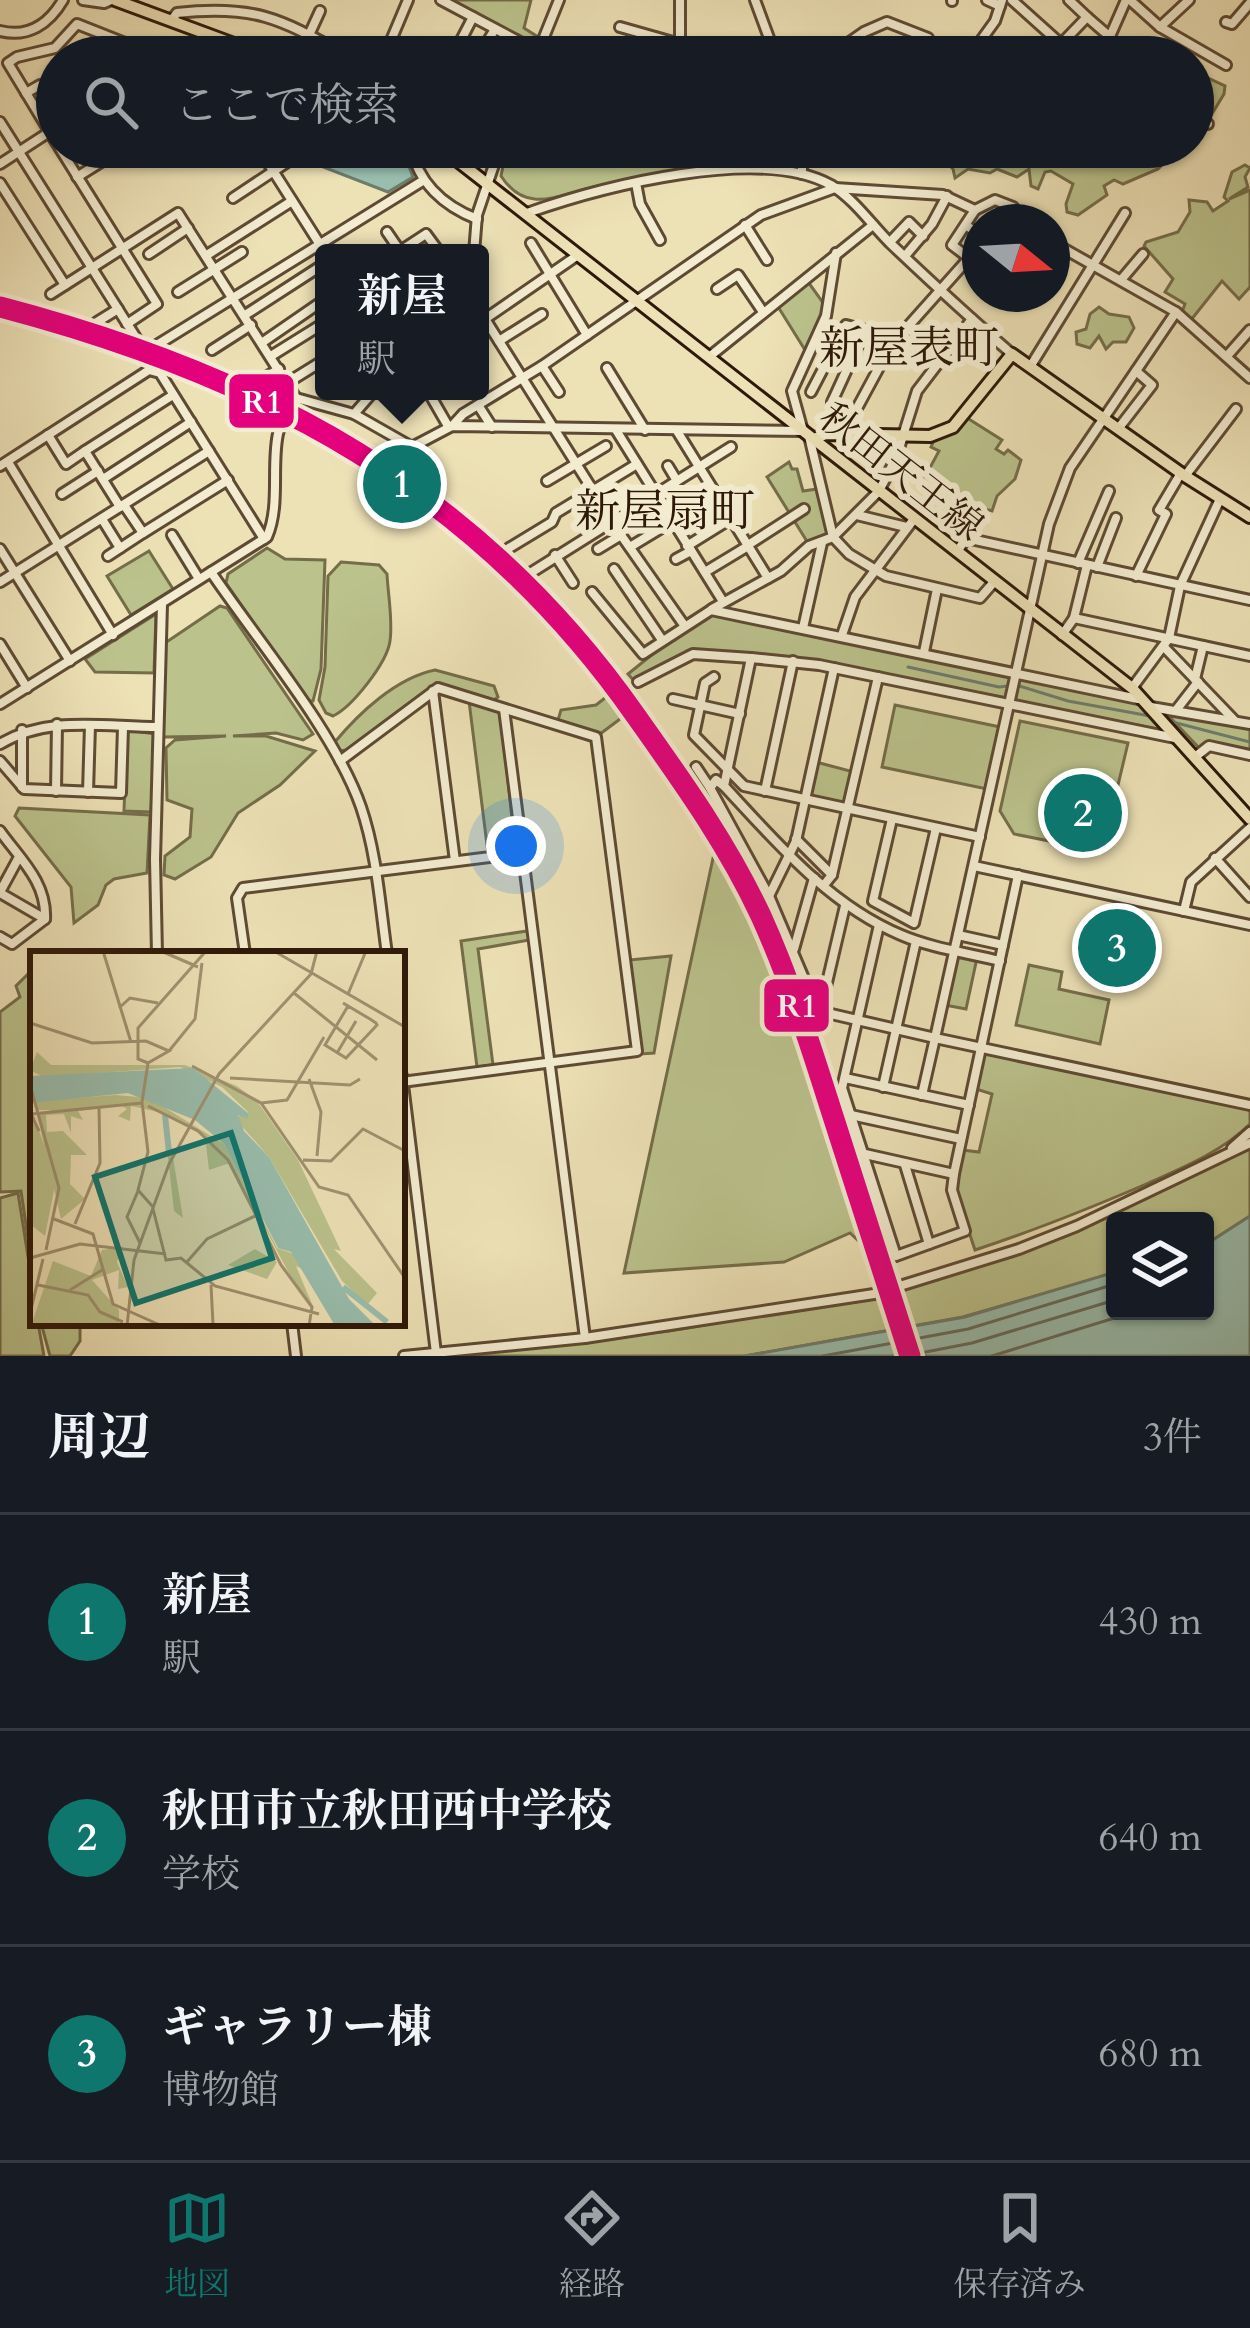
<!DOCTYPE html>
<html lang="ja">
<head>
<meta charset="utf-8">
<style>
	body { margin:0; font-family:Cardo,"Noto Serif JP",serif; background:#242831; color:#f1f3f6 }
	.controls { position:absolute; right:36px; bottom:36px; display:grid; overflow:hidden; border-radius:12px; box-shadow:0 3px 9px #0004 }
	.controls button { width:108px; height:108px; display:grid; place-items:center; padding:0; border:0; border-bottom:3px solid #363941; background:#171b24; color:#f1f3f6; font:60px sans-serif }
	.compass { position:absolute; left:962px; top:204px; width:108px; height:108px; border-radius:50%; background:#171b24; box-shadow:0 3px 9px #0004; rotate:108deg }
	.you { position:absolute; left:516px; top:846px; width:42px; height:42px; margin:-30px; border:9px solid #fff; border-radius:50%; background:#1a73e8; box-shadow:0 0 0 18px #1a73e833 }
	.badge { display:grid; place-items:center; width:78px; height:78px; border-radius:50%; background:#0f766e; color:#fff; font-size:39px; font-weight:700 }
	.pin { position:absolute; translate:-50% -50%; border:6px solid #fff; box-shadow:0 3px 12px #0006 }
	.popup { position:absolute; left:315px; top:244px; width:174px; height:156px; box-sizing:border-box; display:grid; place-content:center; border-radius:12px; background:#171b24; filter:drop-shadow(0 3px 9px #0005); font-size:39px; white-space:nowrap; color:#9ea1a6 }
	.popup b { font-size:45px; color:#f1f3f6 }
	.popup::after { content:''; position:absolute; left:50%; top:100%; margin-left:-24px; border:24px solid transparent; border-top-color:#171b24 }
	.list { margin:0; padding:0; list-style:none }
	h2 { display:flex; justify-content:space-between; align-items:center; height:156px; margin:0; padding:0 48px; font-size:51px }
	h2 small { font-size:39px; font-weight:400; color:#9ea1a6 }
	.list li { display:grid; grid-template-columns:78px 1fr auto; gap:36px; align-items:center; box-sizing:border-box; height:216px; padding:0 48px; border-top:3px solid #363941 }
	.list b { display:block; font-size:45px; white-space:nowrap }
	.list p { margin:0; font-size:39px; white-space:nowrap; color:#9ea1a6 }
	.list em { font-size:39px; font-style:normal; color:#9ea1a6 }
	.icon { flex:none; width:66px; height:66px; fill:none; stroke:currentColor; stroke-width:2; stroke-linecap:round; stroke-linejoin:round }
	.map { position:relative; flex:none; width:1250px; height:1356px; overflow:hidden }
	.search { position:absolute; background:#171b24; box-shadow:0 3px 9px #0004; left:36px; right:36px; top:36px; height:132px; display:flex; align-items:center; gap:30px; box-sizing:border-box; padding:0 42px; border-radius:66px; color:#9ea1a6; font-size:45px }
	.sheet { height:804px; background:#171b24 }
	nav { display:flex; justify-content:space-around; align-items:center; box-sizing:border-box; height:168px; border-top:3px solid #363941; background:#171b24; font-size:33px; color:#9ea1a6 }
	nav a { display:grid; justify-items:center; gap:6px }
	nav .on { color:#0f766e }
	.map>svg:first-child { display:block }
	.green { fill:#bbc28c; stroke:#746d4a; stroke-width:3 }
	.water { fill:#99beae; stroke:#6e7c6c; stroke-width:3 }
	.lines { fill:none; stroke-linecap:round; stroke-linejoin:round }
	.shore { stroke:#646b5c; stroke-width:3 }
	.stream { stroke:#6e7c6c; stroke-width:3 }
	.minor-casing { stroke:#5e4a34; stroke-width:14 }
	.major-casing { stroke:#2e1809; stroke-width:16 }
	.minor { stroke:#f3ecd0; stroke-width:8 }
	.major { stroke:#ede1b6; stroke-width:10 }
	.rail-1-casing { stroke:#f3ecd0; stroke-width:30 }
	.rail-1 { stroke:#e5007d; stroke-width:21 }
	.labels { text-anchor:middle; stroke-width:12; stroke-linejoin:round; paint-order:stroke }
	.street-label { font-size:39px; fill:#2e1809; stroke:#f3ecd0 }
	.quarter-label { font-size:45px; fill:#2e1809; stroke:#f3ecd0 }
	.inset-river { fill:none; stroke:#99beae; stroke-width:6 }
	.inset-road { fill:none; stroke:#a19171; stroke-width:3 }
	.view { fill:#0f766e; fill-opacity:0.15; stroke:#0f766e; stroke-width:6 }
	.inset-edge { fill:none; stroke:#2e1809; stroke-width:6 }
	.line-badge { stroke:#f3ecd0; stroke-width:4.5 }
	.badge-label { font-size:33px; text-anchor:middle; font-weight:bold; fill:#fff }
</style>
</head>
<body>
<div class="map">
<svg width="1250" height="1356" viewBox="0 0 1250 1356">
	<rect width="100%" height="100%" fill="#ede1b6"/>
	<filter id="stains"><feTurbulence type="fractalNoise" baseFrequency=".00167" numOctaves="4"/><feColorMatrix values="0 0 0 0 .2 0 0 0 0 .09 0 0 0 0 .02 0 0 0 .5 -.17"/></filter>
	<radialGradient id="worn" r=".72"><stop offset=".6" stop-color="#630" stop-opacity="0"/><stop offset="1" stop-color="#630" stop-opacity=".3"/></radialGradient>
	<g class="green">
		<path d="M452,0H531L524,28L538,37L535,46Z"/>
		<path d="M1193,71L1225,86L1224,94L1207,122L1193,116Z"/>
		<path d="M507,147H710L688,155L677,172C648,177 618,181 589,188C554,197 525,213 501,176Z"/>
		<path d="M954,147H1067L1088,154L1098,147H1180L1158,169L1123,184L1114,180L1104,186L1107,195L1078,215L1067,212L1066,204L1073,184L1051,171L1045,172L1038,189L1031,186L1029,169L1017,177L997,169L990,173L968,169L955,178L953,169L942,158Z"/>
		<path d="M1245,165L1250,168L1245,177L1248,187L1229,199L1250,190V287L1239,299L1222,281L1191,320L1182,312L1185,304L1165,292L1173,279L1144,246L1146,242L1178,232L1190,212L1189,200L1207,202L1213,211L1228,201L1224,197L1232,172Z"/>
		<path d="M806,279L824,304L820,321L805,350L777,305Z"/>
		<path d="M1099,307L1109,314L1129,317L1134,328L1126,342H1113L1106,349L1099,336L1090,348L1077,344L1076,332L1086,329L1090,314Z"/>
		<path d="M964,416L1002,440L996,449L1004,454L1008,450L1021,460L1015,479L997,496L992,511L975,506L972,513L959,510L963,502L925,477L939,451L931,447L935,438L948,435Z"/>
		<path d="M789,462L792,469H797L803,491L817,489L830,531L824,538L808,543L767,477Z"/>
		<path d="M267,548L285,559L325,560L321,669L313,701H308L226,583L228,574Z"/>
		<path d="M149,551L173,589L131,615L107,576Z"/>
		<path d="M341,562L379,565L387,574C388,595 393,620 390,641C387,663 352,707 333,716L326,713L319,700L325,667L328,576Z"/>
		<path d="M220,606L227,608L313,734L303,740L276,733L233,736H266L315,751L280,785L238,813L211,857L175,879L164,875L165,856L190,837L192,809L167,800L166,748L175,740L226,736L163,737L165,643Z"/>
		<path d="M713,612L1011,675L1006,698L811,660L687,651V655L635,682L628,674L685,628Z"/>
		<path d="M156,614L154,673L95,672L85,659Z"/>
		<path d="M435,670L494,686L498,697L494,700L436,683L346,750L339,751L334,743C359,713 396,678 435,670Z"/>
		<path d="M1020,676L1139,702L1162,730L1015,701Z"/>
		<path d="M610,694L628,713L600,734L558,720L561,710L596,705Z"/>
		<path d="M469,701L501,713L515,848L488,853Z"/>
		<path d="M895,705L1000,727L987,789L882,767Z"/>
		<path d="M1164,711L1250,724V750L1218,743L1202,751Z"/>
		<path d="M1020,721L1128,743L1103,848L1099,851L1014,834L1000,811Z"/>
		<path d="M127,730L155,734L151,812L124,811Z"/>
		<path d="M816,762L854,772L847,803L809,797Z"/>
		<path d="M19,808L150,815L147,873L114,879L106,885L98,905L74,923L71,887L15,816Z"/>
		<path d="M715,849L771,963L867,1240L866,1248L850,1233L784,1262L624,1273Z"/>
		<path d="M527,931L529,940L478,949L493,1065L477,1067L461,941Z"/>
		<path d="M956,954L977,958L966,1009L945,1005Z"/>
		<path d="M671,956L654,1053L641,1054L629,960Z"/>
		<path d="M1029,965L1062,972L1059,989L1109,1000L1100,1044L1016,1025Z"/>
		<path d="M33,969V1273L21,1191L0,1192V1012L20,997L16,986Z"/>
		<path d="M985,1051L1250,1108V1124C1220,1153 1182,1168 1144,1185C1088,1209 1033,1231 975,1250L954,1187L962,1150L979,1152L992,1094L976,1089Z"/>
		<path d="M1250,1147V1216L1205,1245V1221H1115V1273L963,1317L745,1356H443L669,1331L877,1296L1038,1245Z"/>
		<path d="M18,1193L33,1288V1323H38L44,1356H0V1198Z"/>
		<path d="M41,1323H80V1341L70,1356H50Z"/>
	</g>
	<g class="water">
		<path d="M334,147C361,147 382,153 408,164L413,177L388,192L323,167L320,165L323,153Z"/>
		<path d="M1250,1216V1356H745L965,1317L1115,1272V1311H1205V1245Z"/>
	</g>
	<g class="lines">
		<g class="shore">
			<path d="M823,1356L968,1329L1115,1284"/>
			<path d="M905,1356L972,1343L1115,1300"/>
			<path d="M992,1356L1137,1311"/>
		</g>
		<g class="stream">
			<path d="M908,667L999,687L1016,685L1068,701L1150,716"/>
			<path d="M1165,720L1250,742"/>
		</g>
		<g class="minor-casing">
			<g id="minor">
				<path d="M83,0L104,3L111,0"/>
				<path d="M441,0L539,52"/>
				<path d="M680,0V52L705,57"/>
				<path d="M755,0L776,57"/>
				<path d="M987,0L1000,6"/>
				<path d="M1012,0L1061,44L1087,17L1109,36"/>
				<path d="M1069,0L1087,17"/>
				<path d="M1130,0L1160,27L1226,65"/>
				<path d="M952,1V0"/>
				<path d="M171,21L177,13C257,4 282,20 350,57"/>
				<path d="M1226,22L1232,24L1250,3"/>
				<path d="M620,27L680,44"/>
				<path d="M1160,27L1189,0"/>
				<path d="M0,31C28,38 49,24 63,0"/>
				<path d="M309,35L320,11"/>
				<path d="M982,40L1024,57"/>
				<path d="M390,41L417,53"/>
				<path d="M480,54L495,29"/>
				<path d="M384,57L408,0"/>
				<path d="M440,57L446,45L459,44L473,17"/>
				<path d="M506,57L516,40"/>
				<path d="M536,57L559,0"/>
				<path d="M828,57L864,32L887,22L928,38"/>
				<path d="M969,57L995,21L1002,0"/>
				<path d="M1056,57L1061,44"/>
				<path d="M1101,57L1126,0"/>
				<path d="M26,93L40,85L57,91"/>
				<path d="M1193,119L1208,124"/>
				<path d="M0,122L138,341L152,348L424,180"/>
				<path d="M57,144L8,63L17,57L55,48L77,24L125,43L119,57"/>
				<path d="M59,147L157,304L127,324"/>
				<path d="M132,147L136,154"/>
				<path d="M258,147L319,243"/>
				<path d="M411,147C418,183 444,206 477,219"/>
				<path d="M802,147V174"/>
				<path d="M0,164L57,127"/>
				<path d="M77,177L125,147"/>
				<path d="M0,183L65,285"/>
				<path d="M636,183L640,204L660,240"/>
				<path d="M233,198L310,147"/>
				<path d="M527,213C601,187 760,145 831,185C854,199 871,224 890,243C930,281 970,318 1012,354"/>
				<path d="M745,225L767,260"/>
				<path d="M967,226L980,235"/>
				<path d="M387,232L400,251L426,234L440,253"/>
				<path d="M890,242L909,222L923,236"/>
				<path d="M1052,242L1176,312L1250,378"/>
				<path d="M531,243L587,335"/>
				<path d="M474,253L477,215L500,147"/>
				<path d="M149,254L188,228"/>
				<path d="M207,255L292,201"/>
				<path d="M905,256L932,224L947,196"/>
				<path d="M1121,280L1143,254"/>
				<path d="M717,289L738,275L763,312"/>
				<path d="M178,292L242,252"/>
				<path d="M51,294L178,213L296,398"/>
				<path d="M480,311L621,535L684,625"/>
				<path d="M1176,312L1070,468L1049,524L935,1038L1250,1105"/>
				<path d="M245,315L324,264"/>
				<path d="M485,319L578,255"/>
				<path d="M97,322L118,309"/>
				<path d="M499,341L542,314"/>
				<path d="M895,341L969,258L952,245L975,210"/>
				<path d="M263,342L324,300"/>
				<path d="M212,350L251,325"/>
				<path d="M271,356L324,323"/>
				<path d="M1227,356L1250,330"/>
				<path d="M709,357L873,225"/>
				<path d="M542,366L559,392"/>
				<path d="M1030,367L1125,213"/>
				<path d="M607,368L645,430"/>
				<path d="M287,383L324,360"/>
				<path d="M250,387L279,369"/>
				<path d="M811,392L846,325L865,330L832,402L849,423V434"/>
				<path d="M429,393L448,426"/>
				<path d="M478,405L492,427"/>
				<path d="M354,414L374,391"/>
				<path d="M849,423L882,362"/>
				<path d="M453,425L463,414L542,366L761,215L835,188L943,195L975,210L995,200L1013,207L1023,222"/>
				<path d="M1118,429L1152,385L1136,371"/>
				<path d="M616,430L722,600"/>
				<path d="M677,431L768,578"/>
				<path d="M48,435L66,464L85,451"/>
				<path d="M809,436L833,537L849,554L886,576L980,598L994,582"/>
				<path d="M8,462L113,635"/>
				<path d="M0,466L149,370L160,373L264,539"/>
				<path d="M668,466L677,481"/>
				<path d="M1185,476L1236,409"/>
				<path d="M103,479L191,422"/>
				<path d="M547,481L606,446"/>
				<path d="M62,494L98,471"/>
				<path d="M124,505L143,533L228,480"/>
				<path d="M120,507L85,451L173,395"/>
				<path d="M857,515L906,527"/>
				<path d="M102,519L120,548"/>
				<path d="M172,535L199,579"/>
				<path d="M748,545L804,509"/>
				<path d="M687,546L732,518"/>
				<path d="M630,547L716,495"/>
				<path d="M509,548L552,522L556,513L637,464"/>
				<path d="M0,549L70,661"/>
				<path d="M598,549L621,535"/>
				<path d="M957,552L966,538L1250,600"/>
				<path d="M555,555L573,583"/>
				<path d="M108,556L143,533"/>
				<path d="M676,559L691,551"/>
				<path d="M1078,563L1109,491"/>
				<path d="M1097,567L1116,518"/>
				<path d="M614,569L662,640"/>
				<path d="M211,572C257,640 335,732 361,807C377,854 380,905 387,954"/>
				<path d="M532,572L731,447"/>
				<path d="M705,572L748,546"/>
				<path d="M1136,576L1166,514L1159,510L1181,473"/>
				<path d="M0,582L209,451"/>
				<path d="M592,592L643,654L711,610L1138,699"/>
				<path d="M712,609L781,571L809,546L833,537L879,491L896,458L917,391L972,319"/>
				<path d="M1074,618L1087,565"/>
				<path d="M803,628L822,543"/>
				<path d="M842,635L855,597L914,519"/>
				<path d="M1062,635L1074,618L1250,656"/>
				<path d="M0,644L27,688"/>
				<path d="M1164,647L1234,720"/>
				<path d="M924,652L937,589"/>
				<path d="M714,677L705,683L694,735L744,786L980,837"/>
				<path d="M1195,679L1203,646"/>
				<path d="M638,682L693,654L751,658"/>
				<path d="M1132,688L1169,638L1180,586L1220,499"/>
				<path d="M433,691L455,861"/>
				<path d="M673,699L740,714"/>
				<path d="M0,704L267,537C286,493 260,436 296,398L354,414L412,447L452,426L803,431L792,391L826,316L836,253"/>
				<path d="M1151,707L1250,724"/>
				<path d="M504,709L585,1338"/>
				<path d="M1177,709L1198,682"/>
				<path d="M0,744C48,715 104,727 158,727"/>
				<path d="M1195,757L1209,746L1250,755"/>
				<path d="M0,761L24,789L121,793L123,727"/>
				<path d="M340,761L438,688L596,737L637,1051L402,1082"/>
				<path d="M696,767L710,788"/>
				<path d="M724,786L716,780L710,788L769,896L814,1002L827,1013L935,1038L922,1095"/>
				<path d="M22,787V730"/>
				<path d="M56,791L57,724"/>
				<path d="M765,791L793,661"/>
				<path d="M88,792L90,725"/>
				<path d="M892,819L873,901L914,923L936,828"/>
				<path d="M0,831C20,859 47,882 45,919L12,944L0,937"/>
				<path d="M796,839L832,875"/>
				<path d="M1215,858L1250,897"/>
				<path d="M974,866L1250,925"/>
				<path d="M824,885L832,875L878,677"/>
				<path d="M0,892L19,857"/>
				<path d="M0,893L45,919"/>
				<path d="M769,896L796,841L834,668"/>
				<path d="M1184,911L1191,882L1250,828"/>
				<path d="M879,925L842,1088L896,1256L965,1231L952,1190L954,1174L1018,875"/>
				<path d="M958,935L1003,945"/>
				<path d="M794,949L814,878"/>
				<path d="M157,954L155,859L162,604"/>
				<path d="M245,954L237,898L243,888L522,853"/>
				<path d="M1000,961C968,953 931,948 901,935C829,905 776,842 724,786L751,658L819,665L1175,738"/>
				<path d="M821,1008L845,906"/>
				<path d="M402,1076L436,1353"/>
				<path d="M845,1078L969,1105"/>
				<path d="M883,1087L916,941"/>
				<path d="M851,1115L961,1139"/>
				<path d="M1232,1148L1250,1132"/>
				<path d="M865,1154L954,1174"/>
				<path d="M905,1165L929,1244"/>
				<path d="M292,1323L296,1356"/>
				<path d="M404,1356L585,1338L874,1294L1019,1249L1077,1226L1250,1143"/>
			</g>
		</g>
		<g class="major-casing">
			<g id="major">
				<path d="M115,0L269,57"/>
				<path d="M440,147L1132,688L1250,819"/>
				<path d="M814,439L826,434L930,436L953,427L1012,354L1185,476L1250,517"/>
			</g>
		</g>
		<use href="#minor" class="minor"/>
		<use href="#major" class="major"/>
		<g class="rail-1-casing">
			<path id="rail-1" d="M0,307C263,376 477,489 636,716C682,781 727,843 761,916C790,980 811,1047 832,1113C858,1194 884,1275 910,1356"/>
		</g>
		<use href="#rail-1" class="rail-1"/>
	</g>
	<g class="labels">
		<g class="street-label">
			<text transform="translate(902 471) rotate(38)" y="14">秋田天王線</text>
		</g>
		<g class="quarter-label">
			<text x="909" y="363">新屋表町</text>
			<text x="665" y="526">新屋扇町</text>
		</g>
	</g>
	<g transform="translate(30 951)">
		<rect width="375" height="375" fill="#ede1b6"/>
		<path d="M7,101L21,114H155L207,135L227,150L268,209L311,300L304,298L347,342L337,354L312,330L239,206L209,172V161L218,168V161L192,136L150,116L13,126L0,119ZM86,144L119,147L194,193L247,297L264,303L276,320L266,315L284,358L269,341L200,212L179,219L175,185L136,164L153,267L144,260L133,162L101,155L100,170L88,165L97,158L92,155L48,160L53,169L41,165V182L34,163L16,164L17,181L33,180L57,204H41L40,233L55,248L31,268L7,163L22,159H8L5,150ZM0,153L26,229L15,285L0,273ZM93,296L87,311L98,336L88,338L89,319L62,329L89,359V375H1L23,310L61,325L72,299ZM225,298L247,311L237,328L198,314Z" fill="#bbc28c"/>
		<path d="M163,117L218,162V168L208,164L214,180L239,206L319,348L346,375L304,373L261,301L248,297L194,193L165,169L98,142L0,152V125Z" fill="#99beae"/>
		<path class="inset-river" d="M135,164L139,202M313,336L357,371"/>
		<path class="inset-road" d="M73,0L101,91M131,0L168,16M244,0L375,76M264,42L347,109M318,43L336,0M313,52L340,68L346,72L347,74L316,107L295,94L318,55M89,57L100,47L128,52M0,72L62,92L116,90L139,100L118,112L112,151L118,201L108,239L123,256M139,100L165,68L172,12M307,102L326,70M118,112L108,108V77L176,0M162,115L231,152L289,236L318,244L375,327M200,127L320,134L330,128M279,128L291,161L287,205M0,134L29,237L16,299M231,152L257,149L294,86M118,155L168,180L198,209L251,314L282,356L279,375M9,180L1,163L112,152M273,209L301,210L333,178L375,200M108,240L97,266L110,292M123,258L136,309L151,307L185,335L289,363M24,268L63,283L83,353L132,375M45,273L70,212L69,156M0,307L50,293L136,303M156,312L177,288L227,264M8,334L58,344L70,361L93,371M181,334L183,373M40,339L72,319M0,363L13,308M97,375L104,309L139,213L189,123L281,23L287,0M220,375H266"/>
		<path class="view" d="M201,182L242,307L106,352L65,226Z"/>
		<rect width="375" height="375" class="inset-edge"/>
	</g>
	<g class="line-badge">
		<rect x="227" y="372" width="69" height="58" rx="12" fill="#e5007d"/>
		<rect x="762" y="977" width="69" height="57" rx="12" fill="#e5007d"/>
	</g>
	<g class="badge-label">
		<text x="262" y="413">R1</text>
		<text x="797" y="1017">R1</text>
	</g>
	<rect width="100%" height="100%" filter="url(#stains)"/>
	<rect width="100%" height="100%" fill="url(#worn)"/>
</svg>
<div class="controls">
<button><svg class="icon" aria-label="layers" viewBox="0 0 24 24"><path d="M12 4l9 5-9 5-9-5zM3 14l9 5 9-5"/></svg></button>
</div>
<svg class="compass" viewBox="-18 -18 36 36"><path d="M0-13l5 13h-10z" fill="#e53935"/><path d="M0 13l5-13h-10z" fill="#9ea1a6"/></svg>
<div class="you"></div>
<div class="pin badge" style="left:402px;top:484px">1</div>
<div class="popup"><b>新屋</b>駅</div>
<div class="pin badge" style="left:1083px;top:813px">2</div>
<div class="pin badge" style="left:1117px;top:948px">3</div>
<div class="search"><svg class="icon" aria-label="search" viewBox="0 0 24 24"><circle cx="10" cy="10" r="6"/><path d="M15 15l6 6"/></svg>ここで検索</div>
</div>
<section class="sheet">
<h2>周辺<small>3件</small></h2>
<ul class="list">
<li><span class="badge">1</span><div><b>新屋</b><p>駅</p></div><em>430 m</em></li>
<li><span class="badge">2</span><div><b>秋田市立秋田西中学校</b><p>学校</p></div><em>640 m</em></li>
<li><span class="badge">3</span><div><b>ギャラリー棟</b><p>博物館</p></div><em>680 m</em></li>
</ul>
</section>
<nav>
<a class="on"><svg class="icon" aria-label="map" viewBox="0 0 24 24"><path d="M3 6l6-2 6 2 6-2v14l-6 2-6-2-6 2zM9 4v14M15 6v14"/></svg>地図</a>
<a><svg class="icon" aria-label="directions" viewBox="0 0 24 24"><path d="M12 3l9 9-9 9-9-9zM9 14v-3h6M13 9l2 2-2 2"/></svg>経路</a>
<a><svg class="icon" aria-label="saved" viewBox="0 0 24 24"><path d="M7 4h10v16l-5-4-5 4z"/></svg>保存済み</a>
</nav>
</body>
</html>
